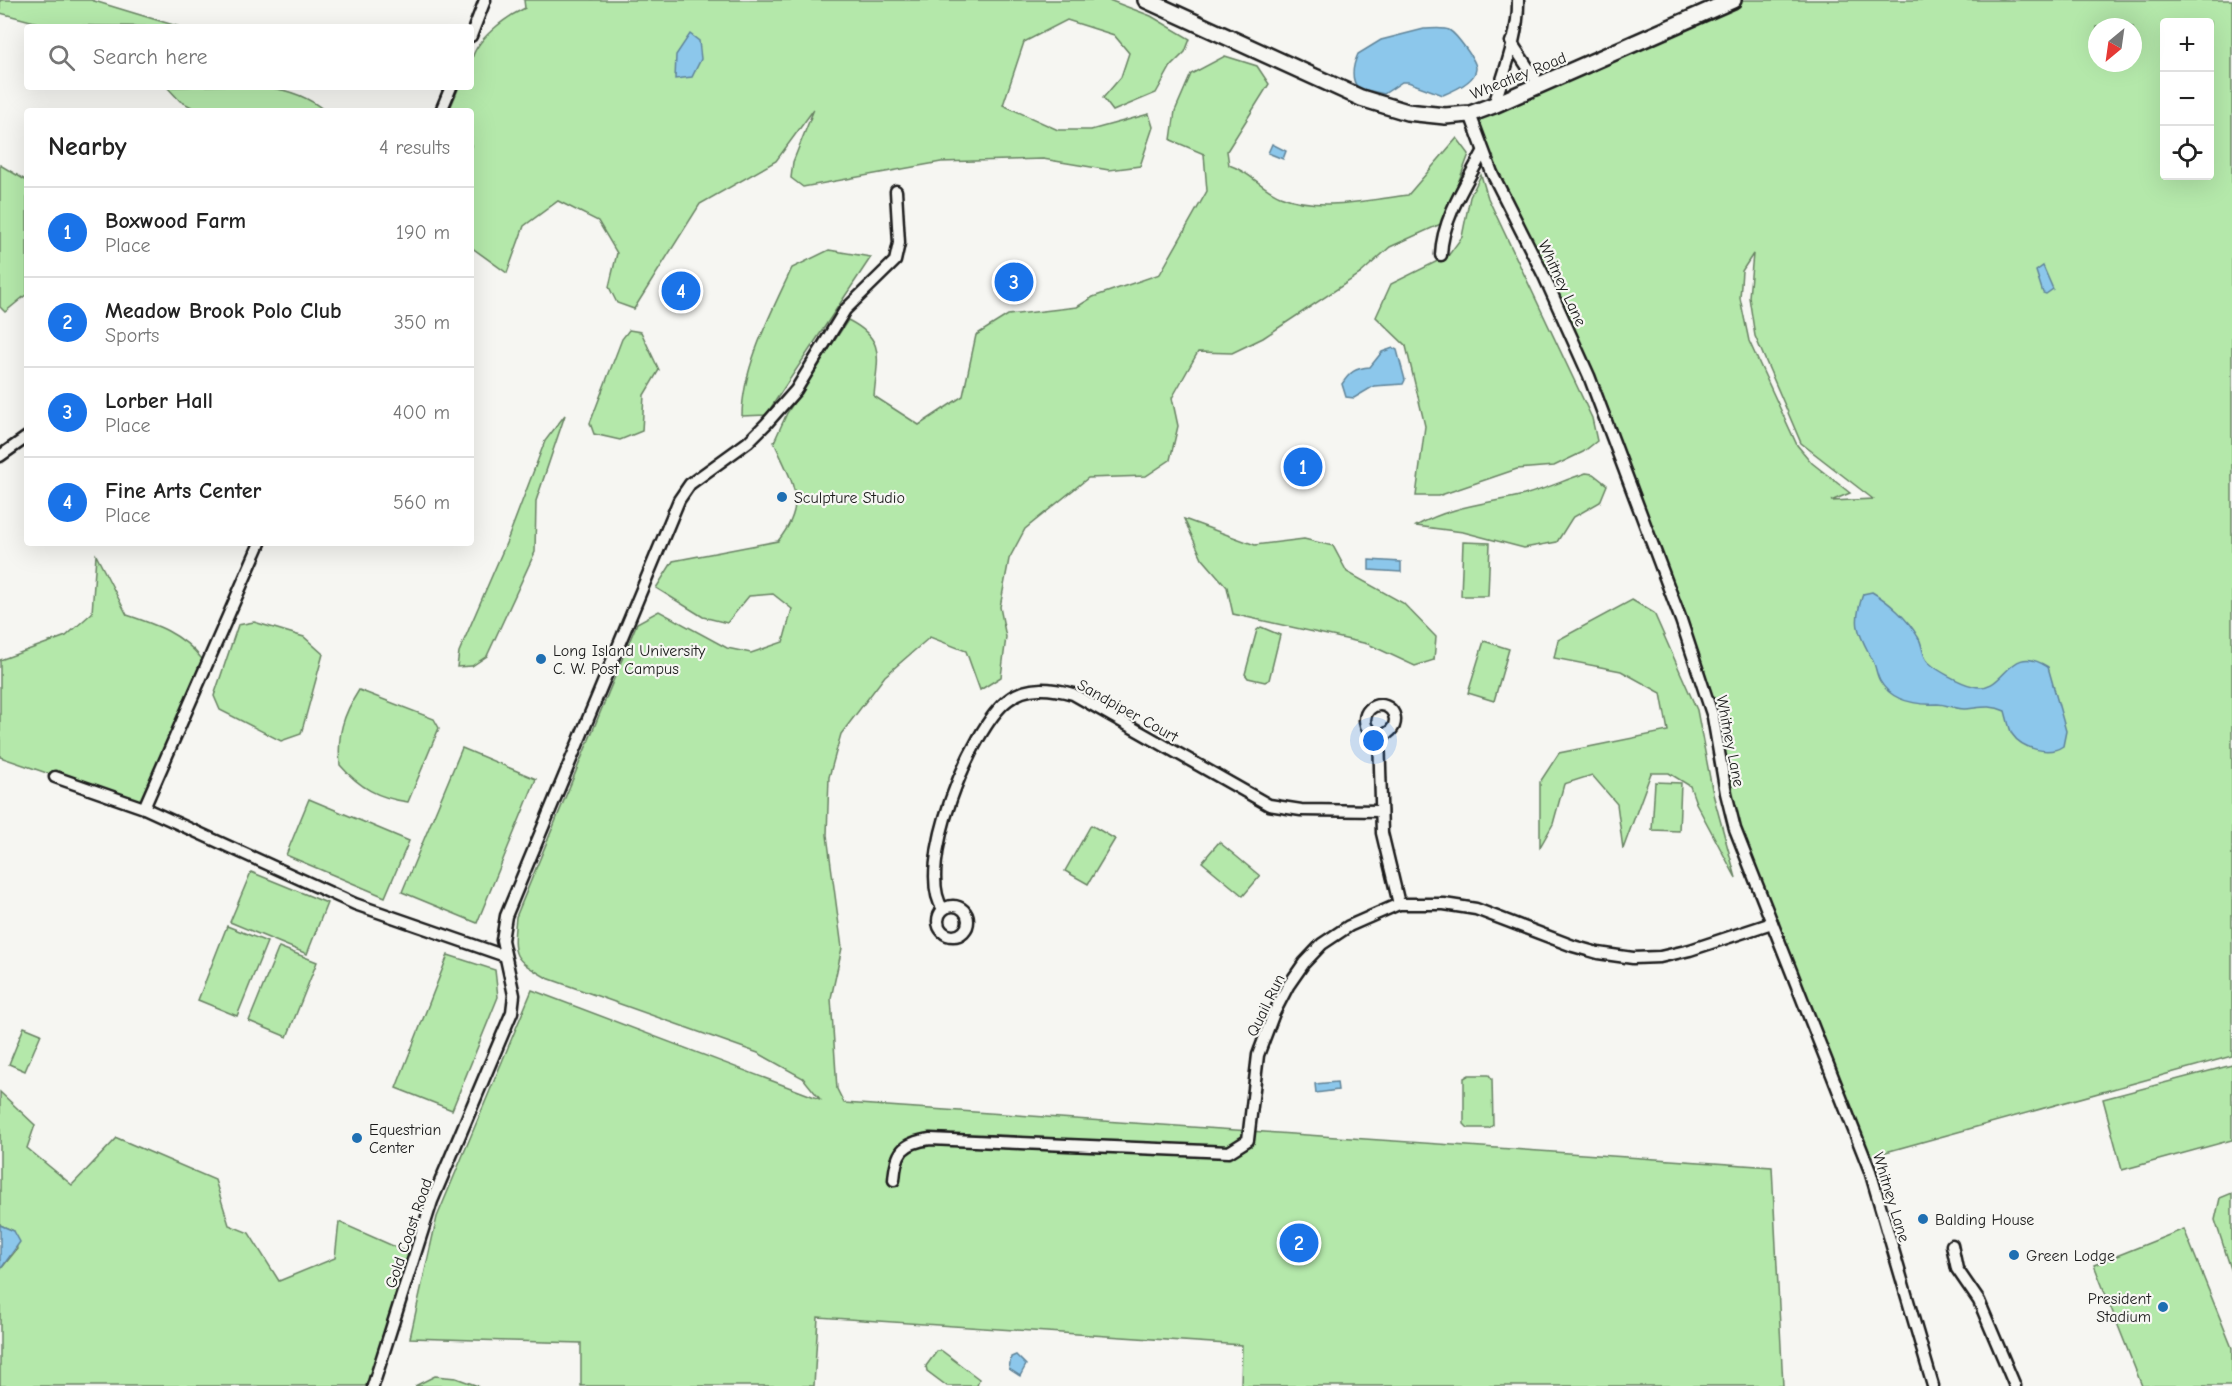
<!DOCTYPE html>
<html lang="en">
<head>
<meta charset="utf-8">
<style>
	body { margin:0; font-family:"Comic Neue",sans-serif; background:#f6f6f6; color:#222 }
	.controls { position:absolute; right:18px; top:18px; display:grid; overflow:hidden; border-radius:6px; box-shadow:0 6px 24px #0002 }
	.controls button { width:54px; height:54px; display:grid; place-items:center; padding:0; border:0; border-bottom:2px solid #e0e0e0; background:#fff; color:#222; font:30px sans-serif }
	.compass { position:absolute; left:2088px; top:18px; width:54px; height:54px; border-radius:50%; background:#fff; box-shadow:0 6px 24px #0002; rotate:209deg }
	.you { position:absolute; left:1374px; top:741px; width:21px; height:21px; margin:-15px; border:4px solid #fff; border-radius:50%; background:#1a73e8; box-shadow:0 0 0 9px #1a73e833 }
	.badge { display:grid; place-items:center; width:39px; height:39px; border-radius:50%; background:#1a73e8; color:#fff; font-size:20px; font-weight:700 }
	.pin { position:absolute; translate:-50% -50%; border:3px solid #fff; box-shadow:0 2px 6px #0006 }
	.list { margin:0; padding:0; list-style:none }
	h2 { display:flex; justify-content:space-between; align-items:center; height:78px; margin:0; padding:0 24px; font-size:26px }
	h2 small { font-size:20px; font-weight:400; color:#767676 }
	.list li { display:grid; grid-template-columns:39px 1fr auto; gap:18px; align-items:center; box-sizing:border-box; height:90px; padding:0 24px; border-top:2px solid #e0e0e0 }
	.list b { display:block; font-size:22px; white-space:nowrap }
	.list p { margin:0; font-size:20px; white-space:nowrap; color:#767676 }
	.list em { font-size:20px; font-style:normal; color:#767676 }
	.icon { flex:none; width:33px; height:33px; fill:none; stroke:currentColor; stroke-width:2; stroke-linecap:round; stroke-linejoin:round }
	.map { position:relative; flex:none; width:2232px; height:1386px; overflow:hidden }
	.search { position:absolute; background:#fff; box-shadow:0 6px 24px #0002; left:24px; top:24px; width:450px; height:66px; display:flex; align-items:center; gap:15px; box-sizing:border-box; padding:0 21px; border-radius:6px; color:#767676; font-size:22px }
	.panel { position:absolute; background:#fff; box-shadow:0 6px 24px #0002; left:24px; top:108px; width:450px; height:438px; border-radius:6px }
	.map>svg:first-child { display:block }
	.green { fill:#b4e8aa; stroke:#688263; stroke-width:1.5; fill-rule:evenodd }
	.water { fill:#8cc7eb; stroke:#5f8398; stroke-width:1.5 }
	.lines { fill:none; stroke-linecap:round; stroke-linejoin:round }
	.street-casing { stroke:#1c1c1c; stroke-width:15 }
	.secondary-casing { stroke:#1c1c1c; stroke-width:20 }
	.street { stroke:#f6f6f2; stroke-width:10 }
	.secondary { stroke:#f6f6f2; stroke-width:15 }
	.poi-dot { fill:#1f6fb2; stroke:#f6f6f2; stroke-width:2 }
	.labels { text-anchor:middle; stroke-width:4.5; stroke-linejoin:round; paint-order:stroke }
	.street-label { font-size:16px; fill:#1c1c1c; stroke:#f6f6f2 }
	.poi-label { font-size:16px; fill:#1c1c1c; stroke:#f6f6f2; text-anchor:start }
</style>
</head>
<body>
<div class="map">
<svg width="2232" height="1386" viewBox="0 0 2232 1386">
	<rect width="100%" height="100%" fill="#f6f6f2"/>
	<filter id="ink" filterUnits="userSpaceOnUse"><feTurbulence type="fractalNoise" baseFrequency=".0167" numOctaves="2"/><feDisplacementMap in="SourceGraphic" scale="12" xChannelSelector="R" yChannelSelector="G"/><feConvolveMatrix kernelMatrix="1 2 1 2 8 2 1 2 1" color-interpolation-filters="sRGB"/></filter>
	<g filter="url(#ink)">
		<g class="green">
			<path d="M0,0H91L180,27L46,25L0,13Z"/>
			<path d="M524,0H1109L1151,16L1190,39L1185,52L1171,66L1156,93L1113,111L1103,98L1121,77L1129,53L1114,35L1067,20L1024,42L1003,105L1058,130H1091L1149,114L1153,127L1140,166L1109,170L1043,159L941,162L803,187L791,178L793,162L814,109L776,161L700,204L634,309L617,303L609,287L617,253L598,221L558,201L524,226L507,273L471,247V111H449L459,87H471C471,79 470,71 471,63C474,40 506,17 525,8Z"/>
			<path d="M1732,0H2232V1056L1864,1158L1735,829L1713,717L1589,376L1470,114ZM2164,22H2210V176H2164ZM2097,27H2133V63H2097ZM1753,254L1749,297L1755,336L1801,443L1873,499L1831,501L1850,493L1812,463L1797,445L1749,341L1740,298L1742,271Z"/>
			<path d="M1225,56L1257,66L1269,84L1227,151L1229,165C1250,172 1261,188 1280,196C1319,212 1367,200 1408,195L1457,138L1469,154L1443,223L1390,247L1360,274L1263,338L1232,353L1198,352L1172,398L1178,426L1170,460L1146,476L1088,478L1025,529L1009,559L1000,607L1006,637L1001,677L980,690L966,651L930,637L885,676L841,734L829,777L827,835L842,948L831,998L837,1089L844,1103L1772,1167L1783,1386H1241L1242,1345L818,1317L814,1386H581V1343L410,1338L437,1217L532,990L820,1099L803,1078L758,1053L547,978C512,958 512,957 516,917L637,623L659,611L727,648L751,653L783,642L792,609L773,594L749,596L727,623L703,617L656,588L673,561L778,541C809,502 792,483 774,442L787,413L848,320C887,340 877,358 874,396L919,425L963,396L976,335L1008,315L1077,307L1093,297L1160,274L1207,191L1204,154L1171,140L1175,111L1191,74Z"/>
			<path d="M167,87C218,87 284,75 325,111H199L180,101Z"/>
			<path d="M0,165L27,181V294L5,312L0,307Z"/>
			<path d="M1481,175L1488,198L1592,418L1597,441L1583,452L1554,466L1517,469L1438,496H1416L1425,426L1406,346L1376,317L1391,284L1448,256L1462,237L1470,197Z"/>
			<path d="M829,250L871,257L766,415L742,416C742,368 772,311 792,268Z"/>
			<path d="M629,330L641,332L659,370L644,395L642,431L620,440L594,434L590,423L622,339Z"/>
			<path d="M565,415L536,501L535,552L487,656L472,666L457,667L459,652L507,541L545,441Z"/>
			<path d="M1586,473L1593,474L1607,485L1600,502L1572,518L1557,542L1524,548L1463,532L1416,526C1451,506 1486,504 1524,495C1545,489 1565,480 1586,473Z"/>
			<path d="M1184,519L1255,545L1304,539L1333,546L1347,572L1403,603L1436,637L1434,660L1415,666L1368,644L1233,614L1227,587L1202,558Z"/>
			<path d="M1463,542L1490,543L1488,596H1461Z"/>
			<path d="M96,555L127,615C157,625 181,633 202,659L143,806L0,757V660L66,636L92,613Z"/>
			<path d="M1632,600L1654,613L1697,710L1713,794L1736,878L1696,803L1690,786L1669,773H1651L1623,849L1617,804L1592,775L1564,784L1553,824L1540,847V782L1559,753L1668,731L1661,693L1621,671L1554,658L1558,640Z"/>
			<path d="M254,622L304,637L323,654L301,734L281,741L220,710L214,696L238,625Z"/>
			<path d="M1261,627L1280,635L1269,680L1265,682L1248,678L1245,674L1257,630Z"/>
			<path d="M1484,641L1509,649L1494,701L1468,693Z"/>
			<path d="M359,690L434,719L439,728L408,802C378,798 360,788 340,765C337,735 343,715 359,690Z"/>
			<path d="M462,748L536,779L477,923L402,892Z"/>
			<path d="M1655,782L1681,783L1679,831L1652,830Z"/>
			<path d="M309,799L409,841L385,897L286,855Z"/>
			<path d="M1091,825L1115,839L1088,884L1065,871Z"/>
			<path d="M1219,842L1260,876L1243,896L1202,862Z"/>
			<path d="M251,872L327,903L307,954L230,922Z"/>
			<path d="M227,926L267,942L237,1016L198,1000Z"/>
			<path d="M279,947L317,962L287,1037L249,1021Z"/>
			<path d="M448,955L495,970L498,997L452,1110L396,1088Z"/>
			<path d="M24,1027L41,1034L25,1071L9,1064Z"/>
			<path d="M2232,1065V1140L2122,1170L2103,1099Z"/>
			<path d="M1469,1075H1489L1492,1079L1493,1125L1489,1128H1468L1464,1124V1078Z"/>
			<path d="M0,1092L35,1125L27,1148L72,1185L117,1138L215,1180L229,1225L249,1233L279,1281L335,1258L339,1222L409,1253L367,1386H0V1270L17,1249L14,1231L0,1225Z"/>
			<path d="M2232,1193V1272L2215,1220L2220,1198Z"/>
			<path d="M2184,1229L2232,1348V1386H2142L2094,1265Z"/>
			<path d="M937,1351H942L979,1379L977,1386H947L927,1371L926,1366Z"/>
			<path d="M435,1376L456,1378L478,1386H415Z"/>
		</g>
		<g class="water">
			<path d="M1424,29C1431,29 1442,27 1449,30C1456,34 1477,61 1476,69C1475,82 1453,91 1443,95L1408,82H1402L1384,94L1358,88C1350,78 1353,65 1358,54L1381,40Z"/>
			<path d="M690,34L699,41L701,59L692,77L675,79L676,55Z"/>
			<path d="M1272,144L1286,151L1283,159L1268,153Z"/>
			<path d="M2043,266L2053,289L2046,294L2043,293L2036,271Z"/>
			<path d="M1393,348L1397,350L1405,380L1403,384L1374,386L1354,398L1346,397L1342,384C1350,372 1355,368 1370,367L1382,352Z"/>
			<path d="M1369,560L1401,562V572L1369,570Z"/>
			<path d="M1872,592C1889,602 1908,619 1918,637C1922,643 1922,652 1926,659C1931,668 1962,684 1973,686C2007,695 2006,640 2048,667L2066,731L2063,746C2049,756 2022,749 2012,734C2009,728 2007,718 2005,711C1990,704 1980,708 1964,709C1955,709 1946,704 1937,704C1916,705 1892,702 1880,681C1876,674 1876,666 1872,659C1858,632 1852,625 1863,594Z"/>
			<path d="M1337,1082L1338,1090L1316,1093L1315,1084Z"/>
			<path d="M0,1225L14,1231L20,1242L0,1270Z"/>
			<path d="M1016,1355L1026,1365L1020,1376L1009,1369L1011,1357Z"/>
		</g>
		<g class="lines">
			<g class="street-casing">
				<g id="street">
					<path d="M471,36L485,0"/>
					<path d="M1511,42L1540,86"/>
					<path d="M1494,105C1504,72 1519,35 1518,0"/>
					<path d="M441,111L451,87"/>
					<path d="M1470,114L1492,173L1544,276L1589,376L1681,620L1713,717L1726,793L1735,829L1870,1171L1933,1386"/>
					<path d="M1441,255C1442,219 1467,182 1483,152"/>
					<path d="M0,456L27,437"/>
					<circle cx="1380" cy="720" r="15"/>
					<path d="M1379,735L1382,833L1399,904"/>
					<path d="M55,777L144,808L355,904L505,956"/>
					<path d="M144,808L260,543"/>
					<circle cx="953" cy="921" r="15"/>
					<path d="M943,909C914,869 971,728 1008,700C1027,685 1051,688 1073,694L1269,805L1301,810L1381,811"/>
					<path d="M894,1180C896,1152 902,1143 930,1139L1229,1152L1248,1140L1258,1055L1274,1013L1288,986L1304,963L1322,944L1349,926L1399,904H1444L1476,909L1573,946L1598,953L1633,958L1660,957L1690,950L1772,923"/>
					<path d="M1952,1245L1957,1269L1979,1301L2015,1386"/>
					<path d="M373,1386L432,1201L512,1012L514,995L502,940L506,916L679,500L690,484L748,442L766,424L796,390L845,310L895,261L899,243L896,191"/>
				</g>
			</g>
			<g class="secondary-casing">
				<path id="secondary" d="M1146,0L1361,98L1407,112L1445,116L1470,114L1494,105L1733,0"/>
			</g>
			<use href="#street" class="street"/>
			<use href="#secondary" class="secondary"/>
		</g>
	</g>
	<g class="poi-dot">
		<circle cx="782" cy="497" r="6"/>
		<circle cx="541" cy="659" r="6"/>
		<circle cx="357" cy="1138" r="6"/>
		<circle cx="1923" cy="1219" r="6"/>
		<circle cx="2014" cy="1255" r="6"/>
		<circle cx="2163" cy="1307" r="6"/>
	</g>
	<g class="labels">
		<g class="street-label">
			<text transform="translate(1518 75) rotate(-22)" y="6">Wheatley Road</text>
			<text transform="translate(1563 283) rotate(65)" y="6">Whitney Lane</text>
			<text transform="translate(1128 710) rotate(29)" y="6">Sandpiper Court</text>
			<text transform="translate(1731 741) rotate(79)" y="6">Whitney Lane</text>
			<text transform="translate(1265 1005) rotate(-64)" y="6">Quail Run</text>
			<text transform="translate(1892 1197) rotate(73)" y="6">Whitney Lane</text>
			<text transform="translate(408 1233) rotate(-71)" y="6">Gold Coast Road</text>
		</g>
		<g class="poi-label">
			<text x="794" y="503">Sculpture Studio</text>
			<text x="553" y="656">Long Island University<tspan x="553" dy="18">C. W. Post Campus</tspan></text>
			<text x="369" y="1135">Equestrian<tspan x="369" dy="18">Center</tspan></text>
			<text x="1935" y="1225">Balding House</text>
			<text x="2026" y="1261">Green Lodge</text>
			<text x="2151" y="1304" text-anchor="end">President<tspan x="2151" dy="18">Stadium</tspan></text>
		</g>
	</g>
</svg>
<div class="controls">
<button>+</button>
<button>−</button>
<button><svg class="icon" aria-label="locate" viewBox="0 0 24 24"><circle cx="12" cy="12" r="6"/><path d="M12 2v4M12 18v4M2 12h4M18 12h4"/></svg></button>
</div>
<svg class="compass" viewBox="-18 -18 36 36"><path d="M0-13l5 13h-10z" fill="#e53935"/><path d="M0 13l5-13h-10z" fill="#767676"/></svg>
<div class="you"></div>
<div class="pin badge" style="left:1303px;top:467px">1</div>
<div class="pin badge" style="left:1299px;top:1243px">2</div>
<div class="pin badge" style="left:1014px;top:282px">3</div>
<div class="pin badge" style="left:681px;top:291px">4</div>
<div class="search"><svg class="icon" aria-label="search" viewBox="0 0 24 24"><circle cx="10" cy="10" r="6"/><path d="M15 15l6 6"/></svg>Search here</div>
<section class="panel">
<h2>Nearby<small>4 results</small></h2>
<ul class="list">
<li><span class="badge">1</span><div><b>Boxwood Farm</b><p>Place</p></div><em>190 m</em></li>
<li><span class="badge">2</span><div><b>Meadow Brook Polo Club</b><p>Sports</p></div><em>350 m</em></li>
<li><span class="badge">3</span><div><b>Lorber Hall</b><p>Place</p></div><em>400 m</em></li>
<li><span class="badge">4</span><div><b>Fine Arts Center</b><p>Place</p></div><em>560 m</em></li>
</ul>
</section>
</div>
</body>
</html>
